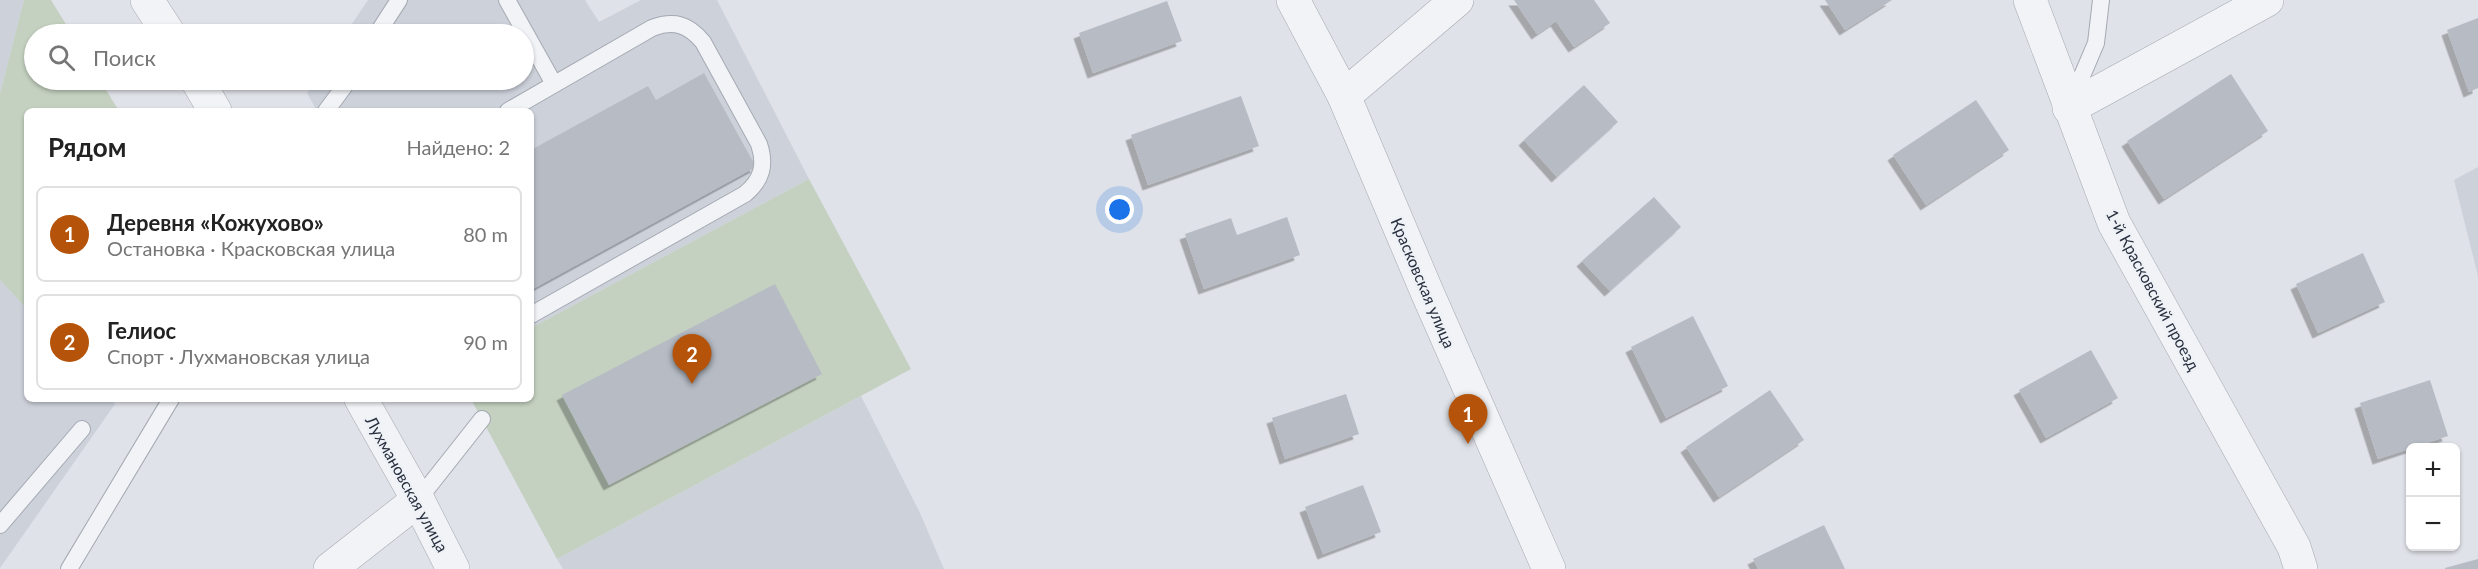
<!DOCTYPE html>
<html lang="ru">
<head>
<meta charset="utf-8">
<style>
	body { margin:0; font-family:Lato,sans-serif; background:#f2f2f2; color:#222 }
	.controls { position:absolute; right:18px; bottom:18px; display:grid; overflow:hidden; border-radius:9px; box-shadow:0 2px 4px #0004 }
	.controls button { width:54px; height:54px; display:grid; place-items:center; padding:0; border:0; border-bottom:2px solid #e0e0e0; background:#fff; color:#222; font:30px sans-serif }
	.you { position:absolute; left:1120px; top:210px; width:21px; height:21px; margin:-15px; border:4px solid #fff; border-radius:50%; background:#1a73e8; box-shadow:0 0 0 9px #1a73e833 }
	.badge { display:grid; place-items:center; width:39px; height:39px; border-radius:50%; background:#b45309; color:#fff; font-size:20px; font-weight:700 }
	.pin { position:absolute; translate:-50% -50px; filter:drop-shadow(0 2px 3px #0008) }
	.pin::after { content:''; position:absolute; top:32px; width:21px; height:18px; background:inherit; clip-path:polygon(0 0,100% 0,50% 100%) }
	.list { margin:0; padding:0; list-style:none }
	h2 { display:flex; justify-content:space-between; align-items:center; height:78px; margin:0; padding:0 24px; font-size:26px }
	h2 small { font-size:20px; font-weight:400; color:#767676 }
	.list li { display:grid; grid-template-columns:39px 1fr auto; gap:18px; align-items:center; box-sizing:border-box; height:96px; margin:0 12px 12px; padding:0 12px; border:2px solid #e0e0e0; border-radius:9px }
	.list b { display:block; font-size:22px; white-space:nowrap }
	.list p { margin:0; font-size:20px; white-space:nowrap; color:#767676 }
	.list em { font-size:20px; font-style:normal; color:#767676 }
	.icon { flex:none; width:33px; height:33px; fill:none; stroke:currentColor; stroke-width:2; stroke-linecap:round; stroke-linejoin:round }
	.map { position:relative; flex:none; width:2478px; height:569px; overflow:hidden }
	.search { position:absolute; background:#fff; box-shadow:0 2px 4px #0004; left:24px; top:24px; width:510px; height:66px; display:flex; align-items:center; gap:15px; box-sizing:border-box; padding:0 21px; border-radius:33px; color:#767676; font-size:22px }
	.panel { position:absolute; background:#fff; box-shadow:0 2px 4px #0004; left:24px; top:108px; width:510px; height:294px; border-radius:9px }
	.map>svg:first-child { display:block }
	.built { fill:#cdd1da }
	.green { fill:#c4d1c0 }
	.building { fill:#b6bbc4; filter:url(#shadow) }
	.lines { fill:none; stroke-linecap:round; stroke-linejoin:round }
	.service-casing { stroke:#a4a9b2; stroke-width:18 }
	.minor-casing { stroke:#a4a9b2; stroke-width:34 }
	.tertiary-casing { stroke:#a4a9b2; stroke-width:34 }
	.service { stroke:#f1f3f6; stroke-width:16 }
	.minor { stroke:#f1f3f6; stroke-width:33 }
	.tertiary { stroke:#f1f3f6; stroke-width:33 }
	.labels { text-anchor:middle; stroke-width:4.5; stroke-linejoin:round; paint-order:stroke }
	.street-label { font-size:16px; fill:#282f3e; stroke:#eef1f5 }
</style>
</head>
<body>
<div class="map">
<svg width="2478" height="569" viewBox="0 0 2478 569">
	<defs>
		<filter id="shadow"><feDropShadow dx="-5.5" dy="5.5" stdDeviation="0" flood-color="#0004"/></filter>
	</defs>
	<rect width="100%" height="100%" fill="#dfe2e8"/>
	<g class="built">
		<path d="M0,0H24L0,94Z"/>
		<path d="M368,0H585L599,22L641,0H717L809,179L531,328V111H317L307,93L316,80H524V34H345Z"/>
		<path d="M2478,167V276L2454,180Z"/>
		<path d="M0,280L27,309V399H111L115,404L0,568Z"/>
		<path d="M861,396L920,513L944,569H563L557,559Z"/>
	</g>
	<g class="green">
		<path d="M24,0H51L72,34H34V80H100L119,111H27V309L0,280V94Z"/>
		<path d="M809,179L911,369L557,559L471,399H531V328Z"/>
	</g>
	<g class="building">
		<path d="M1514,0H1594L1610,23L1574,47L1556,21L1537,34Z"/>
		<path d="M1825,0H1892L1845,30Z"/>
		<path d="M1167,1L1182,41L1093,73L1079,33Z"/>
		<path d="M2478,18V88L2469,92L2447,30Z"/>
		<path d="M704,73L756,167L531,290V150L648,86L656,100Z"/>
		<path d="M2231,74L2268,131L2164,199L2127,141Z"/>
		<path d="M1584,85L1618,122L1557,177L1524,140Z"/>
		<path d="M1241,96L1259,146L1148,185L1131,135Z"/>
		<path d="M1976,100L2009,150L1926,205L1893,155Z"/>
		<path d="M1654,197L1681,227L1610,291L1582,261Z"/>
		<path d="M1287,217L1300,255L1204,289L1185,234L1231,218L1237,235Z"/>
		<path d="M2363,253L2385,302L2318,333L2296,284Z"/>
		<path d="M775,284L822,374L609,485L562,395Z"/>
		<path d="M1693,316L1728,386L1666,418L1631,347Z"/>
		<path d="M2091,350L2118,398L2046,438L2019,390Z"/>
		<path d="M2430,380L2448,436L2378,459L2360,403Z"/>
		<path d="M1770,390L1804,440L1719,497L1686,447Z"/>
		<path d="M1346,394L1359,434L1285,459L1272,418Z"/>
		<path d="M1363,485L1381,532L1323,554L1305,507Z"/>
		<path d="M1824,525L1845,569H1758L1753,559Z"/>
		<path d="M2478,559V569H2445V568Z"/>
	</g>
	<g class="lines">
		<g class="service-casing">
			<g id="service">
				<path d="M507,0L554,84"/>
				<path d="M377,34L399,0"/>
				<path d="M2070,104L2096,43L2101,0"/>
				<path d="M326,111L349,80"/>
				<path d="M508,111L652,28C674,20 688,24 703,42L759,144C766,165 762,180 745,194L531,315"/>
				<path d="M418,500L482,419"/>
				<path d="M0,525L82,429"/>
				<path d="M69,569L171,399"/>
			</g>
		</g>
		<g class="minor-casing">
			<g id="minor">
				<path d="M1293,0L1344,96L1427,292L1549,569"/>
				<path d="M2030,0L2114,223L2294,547L2301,569"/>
				<path d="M1344,96L1457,0"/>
				<path d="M2069,108L2267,0"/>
			</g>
		</g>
		<g class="tertiary-casing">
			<g id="tertiary">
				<path d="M147,0L169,34"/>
				<path d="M197,80L215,111"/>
				<path d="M361,399L418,500L453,569"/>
				<path d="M330,569L418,500"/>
			</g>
		</g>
		<use href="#service" class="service"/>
		<use href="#minor" class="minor"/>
		<use href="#tertiary" class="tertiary"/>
	</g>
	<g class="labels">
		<g class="street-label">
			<text transform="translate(1423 283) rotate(67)" y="6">Красковская улица</text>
			<text transform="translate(2153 290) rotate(62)" y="6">1-й Красковский проезд</text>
			<text transform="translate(407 484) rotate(61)" y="6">Лухмановская улица</text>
		</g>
	</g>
</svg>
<div class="controls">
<button>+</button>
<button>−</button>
</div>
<div class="you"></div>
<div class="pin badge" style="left:1468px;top:444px">1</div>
<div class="pin badge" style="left:692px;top:384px">2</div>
<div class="search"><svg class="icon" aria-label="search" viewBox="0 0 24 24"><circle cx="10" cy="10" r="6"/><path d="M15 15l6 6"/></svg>Поиск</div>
<section class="panel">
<h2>Рядом<small>Найдено: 2</small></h2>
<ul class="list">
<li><span class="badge">1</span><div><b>Деревня «Кожухово»</b><p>Остановка · Красковская улица</p></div><em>80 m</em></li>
<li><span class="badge">2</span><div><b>Гелиос</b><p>Спорт · Лухмановская улица</p></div><em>90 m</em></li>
</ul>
</section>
</div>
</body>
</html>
